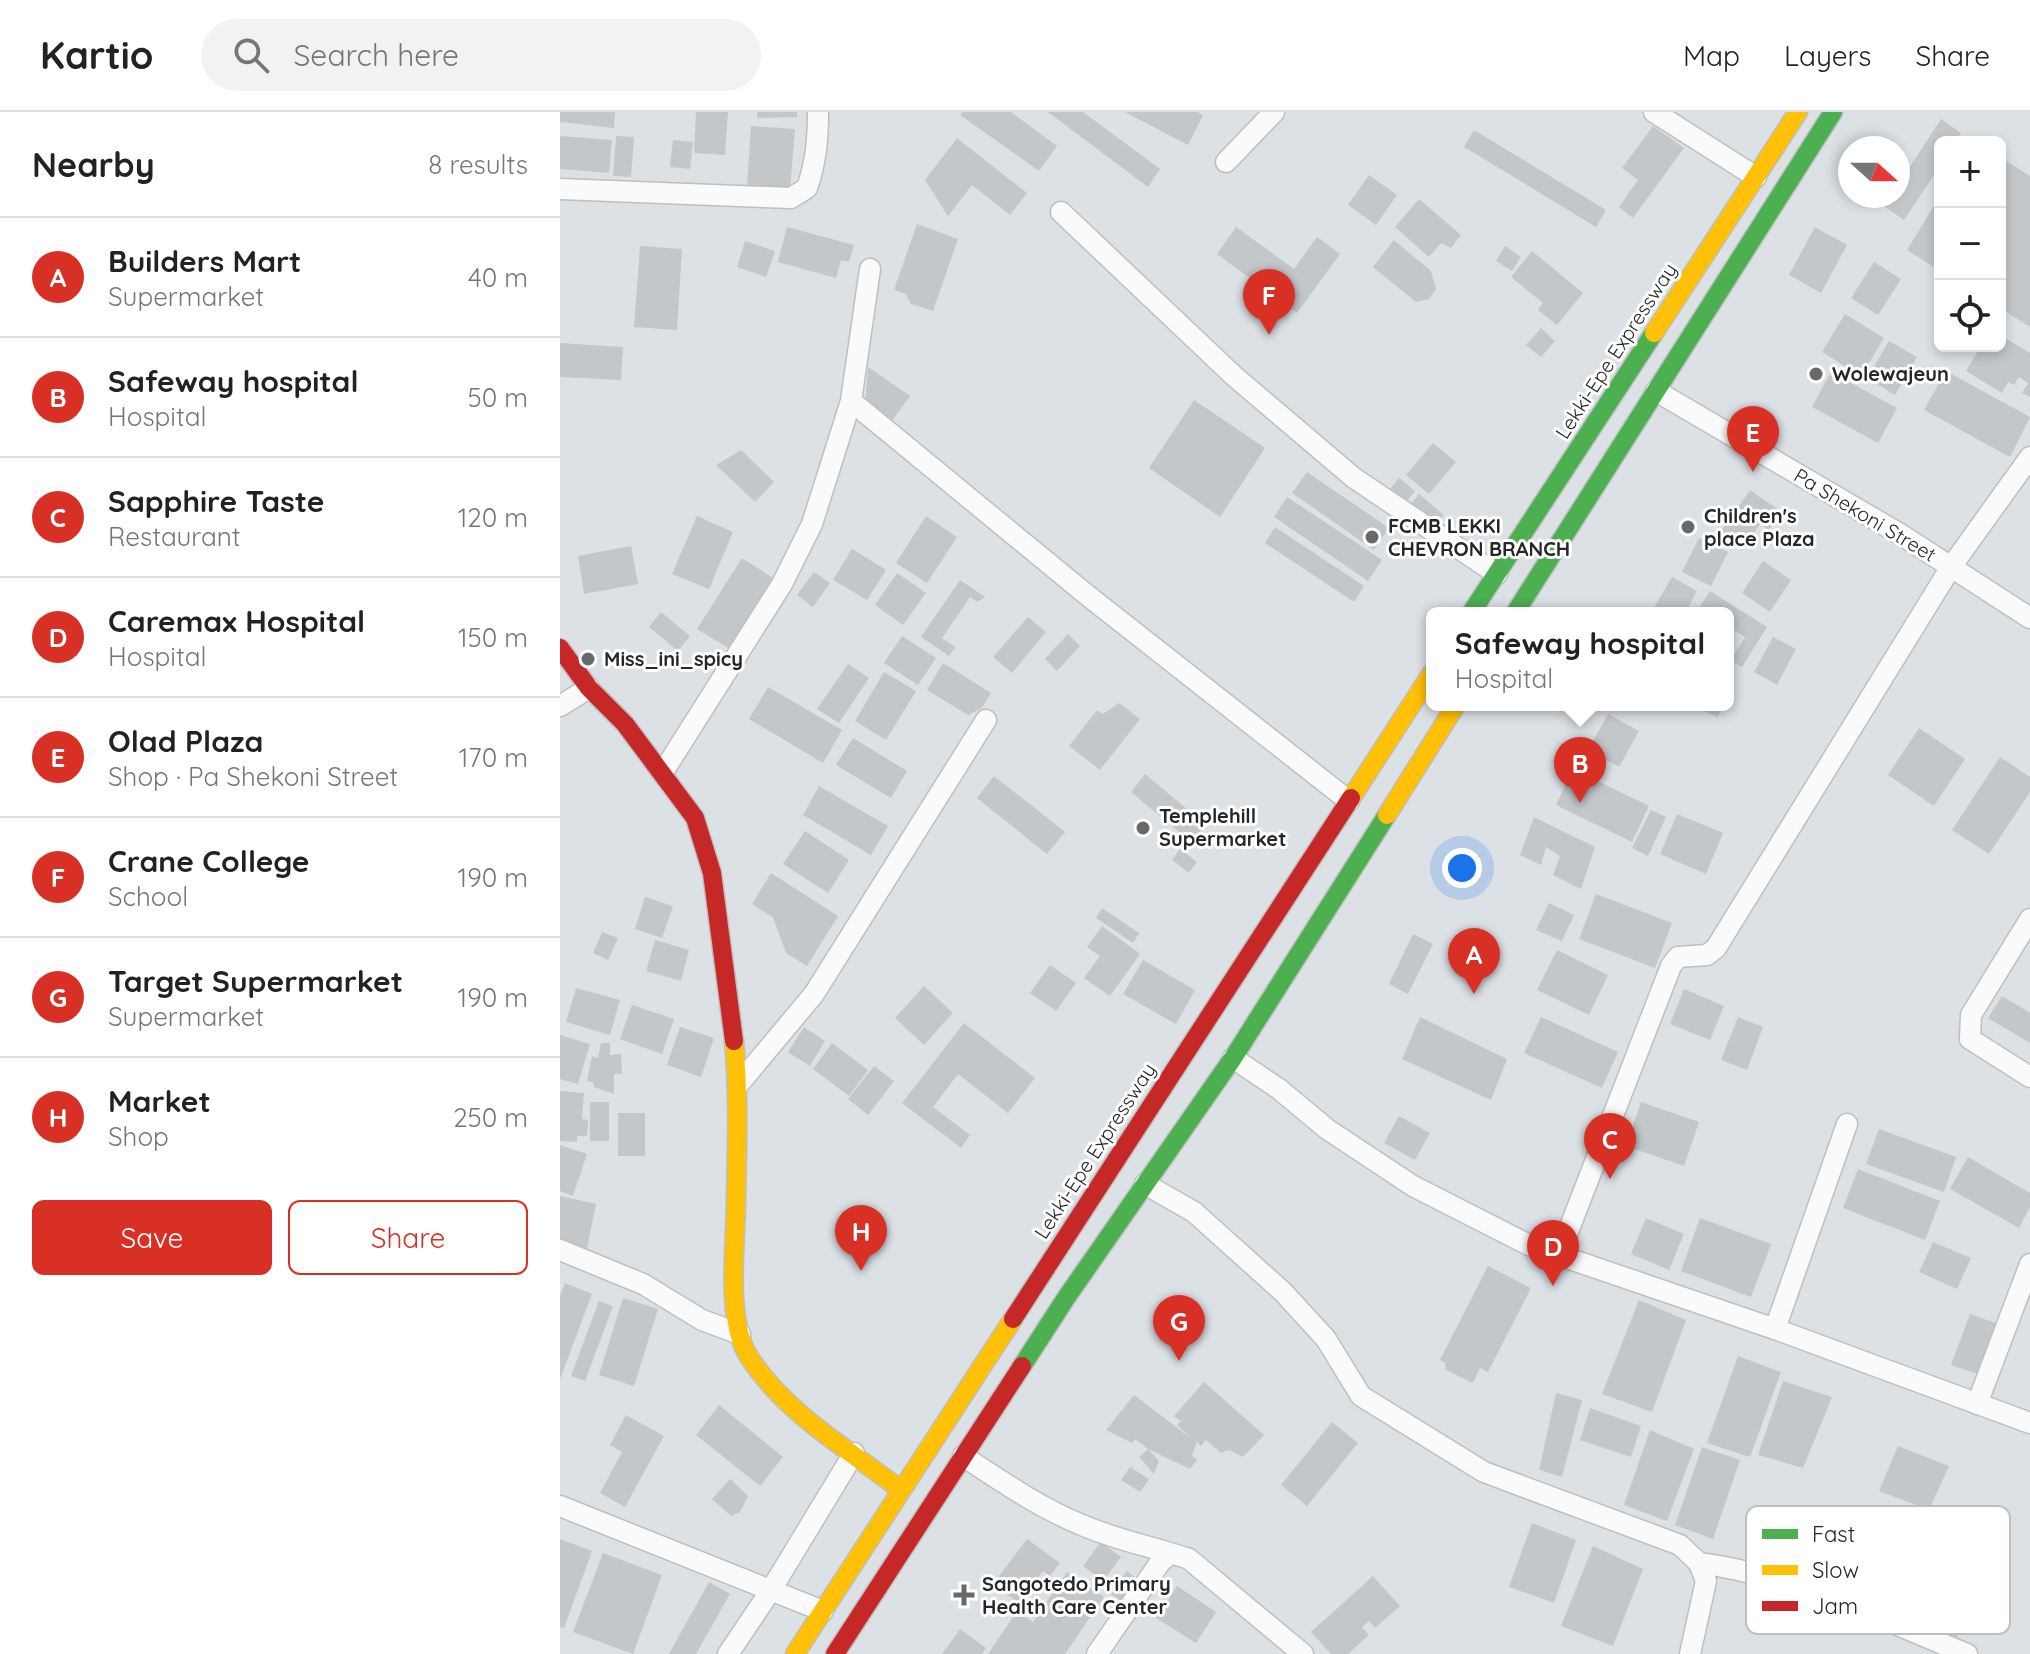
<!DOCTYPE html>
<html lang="en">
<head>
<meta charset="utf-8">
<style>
	body { margin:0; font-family:Quicksand,sans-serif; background:#f2f2f2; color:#222 }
	.controls { position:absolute; right:24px; top:24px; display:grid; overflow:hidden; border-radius:12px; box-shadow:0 4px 12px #0003 }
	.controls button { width:72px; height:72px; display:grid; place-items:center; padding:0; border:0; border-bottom:2px solid #e0e0e0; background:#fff; color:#222; font:40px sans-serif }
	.compass { position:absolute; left:1278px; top:24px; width:72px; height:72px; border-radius:50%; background:#fff; box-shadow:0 4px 12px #0003; rotate:111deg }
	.you { position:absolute; left:902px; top:756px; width:28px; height:28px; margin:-20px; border:6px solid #fff; border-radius:50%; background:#1a73e8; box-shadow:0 0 0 12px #1a73e833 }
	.badge { display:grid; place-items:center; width:52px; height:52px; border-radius:50%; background:#d93025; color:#fff; font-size:26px; font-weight:700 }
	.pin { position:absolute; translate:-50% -66px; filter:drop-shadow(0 2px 4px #0008) }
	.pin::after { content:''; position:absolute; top:42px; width:28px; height:24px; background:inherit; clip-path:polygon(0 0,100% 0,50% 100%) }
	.popup { position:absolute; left:866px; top:495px; width:308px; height:104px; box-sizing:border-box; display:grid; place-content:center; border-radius:12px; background:#fff; filter:drop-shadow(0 2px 6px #0005); font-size:26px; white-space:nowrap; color:#767676 }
	.popup b { font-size:30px; color:#222 }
	.popup::after { content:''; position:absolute; left:50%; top:100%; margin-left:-16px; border:16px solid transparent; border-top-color:#fff }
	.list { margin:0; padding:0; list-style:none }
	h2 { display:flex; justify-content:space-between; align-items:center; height:104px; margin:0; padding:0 32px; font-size:34px }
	h2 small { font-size:26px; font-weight:400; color:#767676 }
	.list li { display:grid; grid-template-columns:52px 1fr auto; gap:24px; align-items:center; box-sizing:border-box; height:120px; padding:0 32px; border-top:2px solid #e0e0e0 }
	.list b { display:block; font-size:30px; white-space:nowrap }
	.list p { margin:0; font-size:26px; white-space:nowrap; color:#767676 }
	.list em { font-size:26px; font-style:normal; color:#767676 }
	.actions { display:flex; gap:16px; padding:24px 32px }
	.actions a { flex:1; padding:18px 0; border:2px solid #d93025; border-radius:12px; text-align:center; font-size:28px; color:#d93025 }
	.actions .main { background:#d93025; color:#fff }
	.icon { flex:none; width:44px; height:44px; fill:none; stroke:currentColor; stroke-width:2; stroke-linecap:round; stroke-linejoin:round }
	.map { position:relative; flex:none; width:1470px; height:1542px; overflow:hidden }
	header { display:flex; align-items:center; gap:48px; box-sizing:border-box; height:112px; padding:0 40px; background:#fff; border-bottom:2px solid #e0e0e0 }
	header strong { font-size:38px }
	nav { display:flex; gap:44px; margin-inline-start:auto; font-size:28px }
	.search { width:560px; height:72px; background:#f2f2f2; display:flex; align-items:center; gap:20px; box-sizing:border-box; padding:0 28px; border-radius:44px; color:#767676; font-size:30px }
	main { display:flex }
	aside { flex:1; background:#fff }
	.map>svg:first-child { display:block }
	.building { fill:#c4c7ca }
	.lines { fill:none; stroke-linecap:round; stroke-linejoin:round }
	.street-casing { stroke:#bebfbf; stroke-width:23 }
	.fast-casing { stroke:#bebfbf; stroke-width:21 }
	.slow-casing { stroke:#bebfbf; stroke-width:21 }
	.jam-casing { stroke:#bebfbf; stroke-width:21 }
	.street { stroke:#fafafb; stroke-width:20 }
	.fast { stroke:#4caf50; stroke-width:18 }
	.slow { stroke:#ffc107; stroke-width:18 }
	.jam { stroke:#c62828; stroke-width:18 }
	.poi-dot { fill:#66686a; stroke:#fff; stroke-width:3 }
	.labels { text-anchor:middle; stroke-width:6; stroke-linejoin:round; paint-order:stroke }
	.street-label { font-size:20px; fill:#272727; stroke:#fff }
	.poi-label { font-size:20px; font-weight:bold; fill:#272727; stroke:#fff; text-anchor:start }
	.key { fill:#fff; stroke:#bebebe; stroke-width:2 }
	.key-label { font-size:22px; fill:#272727 }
</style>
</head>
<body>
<header>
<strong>Kartio</strong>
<div class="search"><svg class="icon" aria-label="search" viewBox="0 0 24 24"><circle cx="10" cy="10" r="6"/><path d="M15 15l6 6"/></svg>Search here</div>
<nav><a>Map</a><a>Layers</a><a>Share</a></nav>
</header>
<main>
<aside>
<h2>Nearby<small>8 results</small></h2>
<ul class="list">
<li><span class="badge">A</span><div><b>Builders Mart</b><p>Supermarket</p></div><em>40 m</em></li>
<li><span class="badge">B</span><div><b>Safeway hospital</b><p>Hospital</p></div><em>50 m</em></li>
<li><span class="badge">C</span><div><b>Sapphire Taste</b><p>Restaurant</p></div><em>120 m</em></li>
<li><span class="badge">D</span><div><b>Caremax Hospital</b><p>Hospital</p></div><em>150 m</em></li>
<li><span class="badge">E</span><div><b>Olad Plaza</b><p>Shop · Pa Shekoni Street</p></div><em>170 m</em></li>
<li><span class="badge">F</span><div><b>Crane College</b><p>School</p></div><em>190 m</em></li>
<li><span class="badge">G</span><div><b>Target Supermarket</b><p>Supermarket</p></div><em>190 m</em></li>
<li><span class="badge">H</span><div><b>Market</b><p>Shop</p></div><em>250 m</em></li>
</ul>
<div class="actions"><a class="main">Save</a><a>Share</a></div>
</aside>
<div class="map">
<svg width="1470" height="1542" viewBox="0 0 1470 1542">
	<rect width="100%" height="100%" fill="#dce1e6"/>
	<g class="building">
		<path d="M0,0H55L54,16L0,10Z"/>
		<path d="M136,0H168L165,43L134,41Z"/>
		<path d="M197,0H237V5L197,6Z"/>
		<path d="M402,0H451L497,34L479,59L400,3Z"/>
		<path d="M488,0H523L600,57L588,75Z"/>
		<path d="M565,0H637L643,3L628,33Z"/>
		<path d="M1381,7L1401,21L1396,30H1380V54L1344,108L1324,94L1331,84H1338V73Z"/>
		<path d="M191,14L235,17L230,77L187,75Z"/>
		<path d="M1093,14L1124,36L1073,106L1059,95L1078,68L1062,56Z"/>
		<path d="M914,18L1046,98L1036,115L904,35Z"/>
		<path d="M0,24L52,28L49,61L0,57Z"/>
		<path d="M56,24L74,25L71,65L53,64Z"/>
		<path d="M397,26L467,81L450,103L412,73L388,104L365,68Z"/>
		<path d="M113,28L133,30L130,57L110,55Z"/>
		<path d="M1440,45L1470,64V215L1440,196Z"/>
		<path d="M809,63L837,83L816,113L788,93Z"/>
		<path d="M1380,84V159L1347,138Z"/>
		<path d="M859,87L901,123L891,136L881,131L869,145L835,115Z"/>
		<path d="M357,112L398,127L373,199L351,192L346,182L334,178Z"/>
		<path d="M227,115L294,133L289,150L281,148L276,166L218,150Z"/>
		<path d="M676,115L734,157L757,125L780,142L737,201L657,142Z"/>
		<path d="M1255,115L1287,133L1261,181L1229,163Z"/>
		<path d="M834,128L871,159L876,177L869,187L856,190L813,155Z"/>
		<path d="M185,129L215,139L206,165L177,155Z"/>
		<path d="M80,134L122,137L117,218L74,215Z"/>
		<path d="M945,134L961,145L952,159L936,149Z"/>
		<path d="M972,139L1023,181L997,213L978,198L983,191L951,165Z"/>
		<path d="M1314,150L1341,167L1318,203L1291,186Z"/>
		<path d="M1285,202L1324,226L1301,264L1262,240Z"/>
		<path d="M981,216L995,229L981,245L966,233Z"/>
		<path d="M1440,223L1470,241V285L1462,281L1468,271L1459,265L1454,273L1448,270L1442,281L1406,259L1421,234H1440Z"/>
		<path d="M1329,229L1357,245L1335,283L1307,266Z"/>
		<path d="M0,231L63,235L61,268L0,265Z"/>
		<path d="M308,255L350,284L331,310L305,292Z"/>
		<path d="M1386,259L1470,305L1450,345L1364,298Z"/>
		<path d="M1271,260L1337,296L1318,331L1252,295Z"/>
		<path d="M634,288L705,336L660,405L589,356Z"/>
		<path d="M873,331L896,350L869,382L846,363Z"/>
		<path d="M181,338L214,370L195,390L156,353Z"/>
		<path d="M747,360L829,416L814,438L732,381Z"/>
		<path d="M839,366L855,379L842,395L826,382Z"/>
		<path d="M1190,378L1222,400L1209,418L1200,412L1182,438L1159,422Z"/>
		<path d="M859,382L884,403L873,417L848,396Z"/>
		<path d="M727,385L822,448L808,469L714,405Z"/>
		<path d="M137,404L173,420L149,477L112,462Z"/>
		<path d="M366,404L397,425L367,471L336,451Z"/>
		<path d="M715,415L804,474L794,490L705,431Z"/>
		<path d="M1139,426L1168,440L1151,474L1122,460Z"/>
		<path d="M71,434L78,472L24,482L18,444Z"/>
		<path d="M292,437L326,458L307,488L273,468Z"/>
		<path d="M182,446L213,466L168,536L137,517Z"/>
		<path d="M1203,449L1231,468L1210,500L1182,481Z"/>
		<path d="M254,460L270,471L253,495L237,483Z"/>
		<path d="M337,461L366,481L343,513L315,493Z"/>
		<path d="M1112,465L1137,479L1125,501H1091Z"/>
		<path d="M400,468L425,485L417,490L410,485L382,526L395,535L389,544L361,525Z"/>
		<path d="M1150,479L1207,515L1182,555L1171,548L1185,525L1168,514V501H1147L1139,496Z"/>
		<path d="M101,500L130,524L118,539L89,515Z"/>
		<path d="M468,505L486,520L452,561L433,545Z"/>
		<path d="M508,522L520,534L497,559L485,547Z"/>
		<path d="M342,524L376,546L358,573L324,551Z"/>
		<path d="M1213,525L1236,537L1217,573L1194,560Z"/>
		<path d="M383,551L431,581L422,596L408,603L367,578Z"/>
		<path d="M288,552L309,566L279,611L257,597Z"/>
		<path d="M324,560L356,579L326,628L295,609Z"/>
		<path d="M208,575L282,618L263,651L189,607Z"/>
		<path d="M559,591L580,607L540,658L509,634L537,598L543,602Z"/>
		<path d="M1128,593H1163L1158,605Z"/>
		<path d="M1048,602L1079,619L1059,655L1028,638Z"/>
		<path d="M1359,616L1405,647L1374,694L1328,663Z"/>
		<path d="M293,626L347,659L331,686L276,653Z"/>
		<path d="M1440,645L1470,665V680L1429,742L1392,718Z"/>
		<path d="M1013,657L1089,694L1072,730L996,693Z"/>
		<path d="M585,662L646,713L631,730L571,680Z"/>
		<path d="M434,664L505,720L487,742L417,686Z"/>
		<path d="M259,674L328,714L311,743L243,703Z"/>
		<path d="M1091,698L1106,705L1088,744L1072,736Z"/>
		<path d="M1117,702L1163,721L1146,762L1100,742Z"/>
		<path d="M974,705L1035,735L1021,777L993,763L1000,744L986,735L981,753L960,743Z"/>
		<path d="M245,719L289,748L268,781L223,752Z"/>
		<path d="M620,737L637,750L629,761L612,748Z"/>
		<path d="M211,761L278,804L247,854L226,841L213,805L192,792Z"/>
		<path d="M1036,782L1112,811L1095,856L1019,827Z"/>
		<path d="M85,785L113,794L102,826L75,817Z"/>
		<path d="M989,791L1014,803L1002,829L976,818Z"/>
		<path d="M542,796L579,821L573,831L536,806Z"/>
		<path d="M542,814L580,842L550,884L524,866L540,844L527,835Z"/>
		<path d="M42,820L58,826L48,848L33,841Z"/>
		<path d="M853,822L873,832L848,882L829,872Z"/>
		<path d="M95,828L129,838L121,869L86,859Z"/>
		<path d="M997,838L1048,863L1029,903L977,878Z"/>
		<path d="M583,848L635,878L616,912L563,882Z"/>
		<path d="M490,853L516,871L496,899L470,881Z"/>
		<path d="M364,874L393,901L364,933L335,906Z"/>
		<path d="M16,876L60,888L50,923L6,910Z"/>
		<path d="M1124,877L1164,894L1150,928L1110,912Z"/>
		<path d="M1442,884L1470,901V931L1428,906Z"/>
		<path d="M72,893L114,907L102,942L60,927Z"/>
		<path d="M860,905L947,947L931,988L842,947Z"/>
		<path d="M981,905L1058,940L1042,976L964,941Z"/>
		<path d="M1178,905L1203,915L1187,958L1161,948Z"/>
		<path d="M404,911L475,966L448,1001L398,962L373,995L410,1023L401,1036L342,991Z"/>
		<path d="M120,915L154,926L141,965L107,953Z"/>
		<path d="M244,915L265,929L250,954L228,940Z"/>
		<path d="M0,923L30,932L18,972L0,967Z"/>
		<path d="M41,931H50V943L61,942L62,962H54V982L34,975L33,970L27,969L32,944L38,946Z"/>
		<path d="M272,931L308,958L289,984L253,957Z"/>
		<path d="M314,954L334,969L308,1003L288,987Z"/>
		<path d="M0,979L24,981L22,1007L28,1008L27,1024H17V1030L0,1029Z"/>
		<rect x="30" y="990" width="19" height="39"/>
		<path d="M1081,990L1139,1010L1124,1054L1066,1034Z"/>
		<rect x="58" y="1001" width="27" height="43"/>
		<path d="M839,1004L870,1021L855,1048L824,1031Z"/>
		<path d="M1319,1017L1396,1045L1384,1080L1306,1052Z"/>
		<path d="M0,1033L27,1042L13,1084L0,1079Z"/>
		<path d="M1408,1045L1470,1081V1095L1459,1116L1390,1077Z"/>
		<path d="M1298,1057L1380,1089L1365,1128L1283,1096Z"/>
		<path d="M0,1084L36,1092L26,1141L0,1136Z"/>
		<path d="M1086,1106L1124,1122L1109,1158L1071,1142Z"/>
		<path d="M1140,1106L1211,1132L1191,1185L1121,1159Z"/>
		<path d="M1373,1130L1411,1146L1397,1177L1359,1160Z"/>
		<path d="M928,1154L971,1176L928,1260L920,1256L913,1271L886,1258L885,1251L880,1248Z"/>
		<path d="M5,1171L32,1182L0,1267V1184Z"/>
		<path d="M63,1186L98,1197L74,1274L39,1263Z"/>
		<path d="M1079,1188L1126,1208L1092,1300L1042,1282Z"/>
		<path d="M39,1189L53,1194L25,1269L11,1264Z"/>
		<path d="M1410,1202L1438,1212L1420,1263L1391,1253Z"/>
		<path d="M1178,1244L1221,1260L1190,1345L1147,1331Z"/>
		<path d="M1223,1269L1272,1285L1243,1356L1198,1343Z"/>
		<path d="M644,1270L704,1323L683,1345L669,1338L661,1341L646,1328L641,1334L637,1330L632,1343L637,1348L630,1357L588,1337L575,1327L572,1331L546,1318L574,1283L632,1327L617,1313L621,1309L614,1304Z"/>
		<path d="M996,1281L1022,1288L1002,1365L979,1358Z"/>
		<path d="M159,1293L223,1345L200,1374L136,1323Z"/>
		<path d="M1030,1296L1081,1314L1071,1345L1020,1328Z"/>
		<path d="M66,1303L104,1324L65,1395L40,1381L62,1340L50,1333Z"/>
		<path d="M772,1310L798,1331L747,1394L721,1373Z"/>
		<path d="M1090,1318L1134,1337L1107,1409L1064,1393Z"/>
		<path d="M1338,1334L1389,1354L1369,1398L1319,1379Z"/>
		<path d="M1142,1335L1180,1348L1153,1427L1115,1413Z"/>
		<path d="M588,1337L599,1349L594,1362L579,1345Z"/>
		<path d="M570,1355L589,1367L580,1380L561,1368Z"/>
		<path d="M170,1367L188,1384L180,1400L171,1404L152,1387Z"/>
		<path d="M1286,1399L1311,1411L1290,1458L1266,1447Z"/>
		<path d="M972,1411L1016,1428L994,1491L949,1475Z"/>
		<path d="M1379,1426L1427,1446L1416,1476L1368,1455Z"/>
		<path d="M0,1427L32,1439L4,1516L0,1515Z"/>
		<path d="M467,1427L500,1451L490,1464L483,1459L459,1491L433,1472Z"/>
		<path d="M541,1430L561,1445L543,1469L523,1454Z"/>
		<path d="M1033,1434L1083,1457L1053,1534L1001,1514Z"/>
		<path d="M43,1441L102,1463L73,1542L13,1520Z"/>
		<path d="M567,1459L580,1469L564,1491L551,1482Z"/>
		<path d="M507,1460L544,1485L505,1542H428L457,1499L473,1510Z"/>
		<path d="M813,1464L840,1494L815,1516L809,1509L802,1515L809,1523L788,1542H771L751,1520Z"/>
		<path d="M149,1470L170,1482L136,1542H109Z"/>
		<path d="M617,1474L656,1500L636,1531L596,1506Z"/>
		<path d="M1376,1474L1413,1491L1397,1526L1360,1508Z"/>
		<path d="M400,1517L426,1536L422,1542H382Z"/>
	</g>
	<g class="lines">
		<g class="street-casing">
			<g id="street">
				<path d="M1094,0L1196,65"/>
				<path d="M666,50L714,0"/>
				<path d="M0,77L231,86L247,76C256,50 258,27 258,0"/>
				<path d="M501,100L674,264L794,366L937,462"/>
				<path d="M1096,279L1340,422L1470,506"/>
				<path d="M291,289L527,483L789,689"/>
				<path d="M0,594L29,576"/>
				<path d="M103,660L222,472L252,412L291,289L310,157"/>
				<path d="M1470,807L1411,903L1410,927L1470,965"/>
				<path d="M673,946L719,977L767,1017L853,1074L969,1133L1215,1217L1470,1311"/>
				<path d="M178,973L254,882L426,608"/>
				<path d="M585,1072L634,1100L723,1180L766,1227L801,1284L924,1360L1120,1433L1139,1451L1146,1469L1130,1542"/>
				<path d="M0,1138L83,1172L142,1208L180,1222"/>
				<path d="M999,1143L1111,854L1118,845L1147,843L1156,836L1391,455L1470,345"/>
				<path d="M1215,1217L1287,1012"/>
				<path d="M1417,1292L1470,1152"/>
				<path d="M403,1344C441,1369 480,1396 522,1413C556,1428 594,1435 629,1447L743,1542"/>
				<path d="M0,1394L263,1499"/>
				<path d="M1139,1451C1232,1463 1320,1507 1407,1542"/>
				<path d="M168,1542L211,1478L294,1341"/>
				<path d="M537,1542L601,1449L609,1443"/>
			</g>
		</g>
		<g class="fast-casing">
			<g id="fast">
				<path d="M911,501L1094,221"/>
				<path d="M955,501L1273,0"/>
				<path d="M462,1254L506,1186L673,946L827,703"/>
			</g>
		</g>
		<g class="slow-casing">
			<g id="slow">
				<path d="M1094,221L1238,0"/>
				<path d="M791,686L872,561"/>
				<path d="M827,703L896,593"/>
				<path d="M174,929C179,982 177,1034 176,1088C176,1132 165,1207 189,1245C225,1301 289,1338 341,1378"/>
				<path d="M235,1542L453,1207"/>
			</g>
		</g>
		<g class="jam-casing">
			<g id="jam">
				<path d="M0,536L29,576L65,612L135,706L152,761L174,929"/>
				<path d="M453,1207L791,686"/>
				<path d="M275,1542L462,1254"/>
			</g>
		</g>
		<use href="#street" class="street"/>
		<use href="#fast" class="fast"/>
		<use href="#slow" class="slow"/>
		<use href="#jam" class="jam"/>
	</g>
	<g class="poi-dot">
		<circle cx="1256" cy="262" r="8"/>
		<circle cx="1128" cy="415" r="8"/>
		<circle cx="812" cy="425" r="8"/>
		<circle cx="28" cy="547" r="8"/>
		<circle cx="583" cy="716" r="8"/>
		<path d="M400 1471h8v8h8v8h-8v8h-8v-8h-8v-8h8z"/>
	</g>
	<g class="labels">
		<g class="street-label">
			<text transform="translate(1056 239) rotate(-57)" y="7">Lekki-Epe Expressway</text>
			<text transform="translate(1305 403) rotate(31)" y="7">Pa Shekoni Street</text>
			<text transform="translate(535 1039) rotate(-57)" y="7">Lekki-Epe Expressway</text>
		</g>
		<g class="poi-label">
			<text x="1272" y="269">Wolewajeun</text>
			<text x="1144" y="411">Children's<tspan x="1144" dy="23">place Plaza</tspan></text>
			<text x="828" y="421">FCMB LEKKI<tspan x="828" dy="23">CHEVRON BRANCH</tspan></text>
			<text x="44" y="554">Miss_ini_spicy</text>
			<text x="599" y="711">Templehill<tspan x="599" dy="23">Supermarket</tspan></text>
			<text x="422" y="1479">Sangotedo Primary<tspan x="422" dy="23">Health Care Center</tspan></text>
		</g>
	</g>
	<rect x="1186" y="1394" width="264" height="128" rx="12" class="key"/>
	<rect x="1202" y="1417" width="36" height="10" fill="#4caf50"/>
	<rect x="1202" y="1453" width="36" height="10" fill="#ffc107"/>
	<rect x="1202" y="1489" width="36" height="10" fill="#c62828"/>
	<g class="key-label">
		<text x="1252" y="1430">Fast</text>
		<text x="1252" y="1466">Slow</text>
		<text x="1252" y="1502">Jam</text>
	</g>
</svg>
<div class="controls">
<button>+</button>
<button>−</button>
<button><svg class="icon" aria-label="locate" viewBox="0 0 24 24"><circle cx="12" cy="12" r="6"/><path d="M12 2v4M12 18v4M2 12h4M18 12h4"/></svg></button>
</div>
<svg class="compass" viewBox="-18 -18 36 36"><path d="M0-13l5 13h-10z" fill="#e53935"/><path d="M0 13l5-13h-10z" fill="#767676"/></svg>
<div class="you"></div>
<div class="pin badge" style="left:914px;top:882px">A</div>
<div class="pin badge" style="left:1020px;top:691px">B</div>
<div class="popup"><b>Safeway hospital</b>Hospital</div>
<div class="pin badge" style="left:1050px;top:1067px">C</div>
<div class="pin badge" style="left:993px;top:1174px">D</div>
<div class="pin badge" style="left:1193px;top:360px">E</div>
<div class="pin badge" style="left:709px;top:223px">F</div>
<div class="pin badge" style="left:619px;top:1249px">G</div>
<div class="pin badge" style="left:301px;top:1159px">H</div>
</div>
</main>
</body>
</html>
